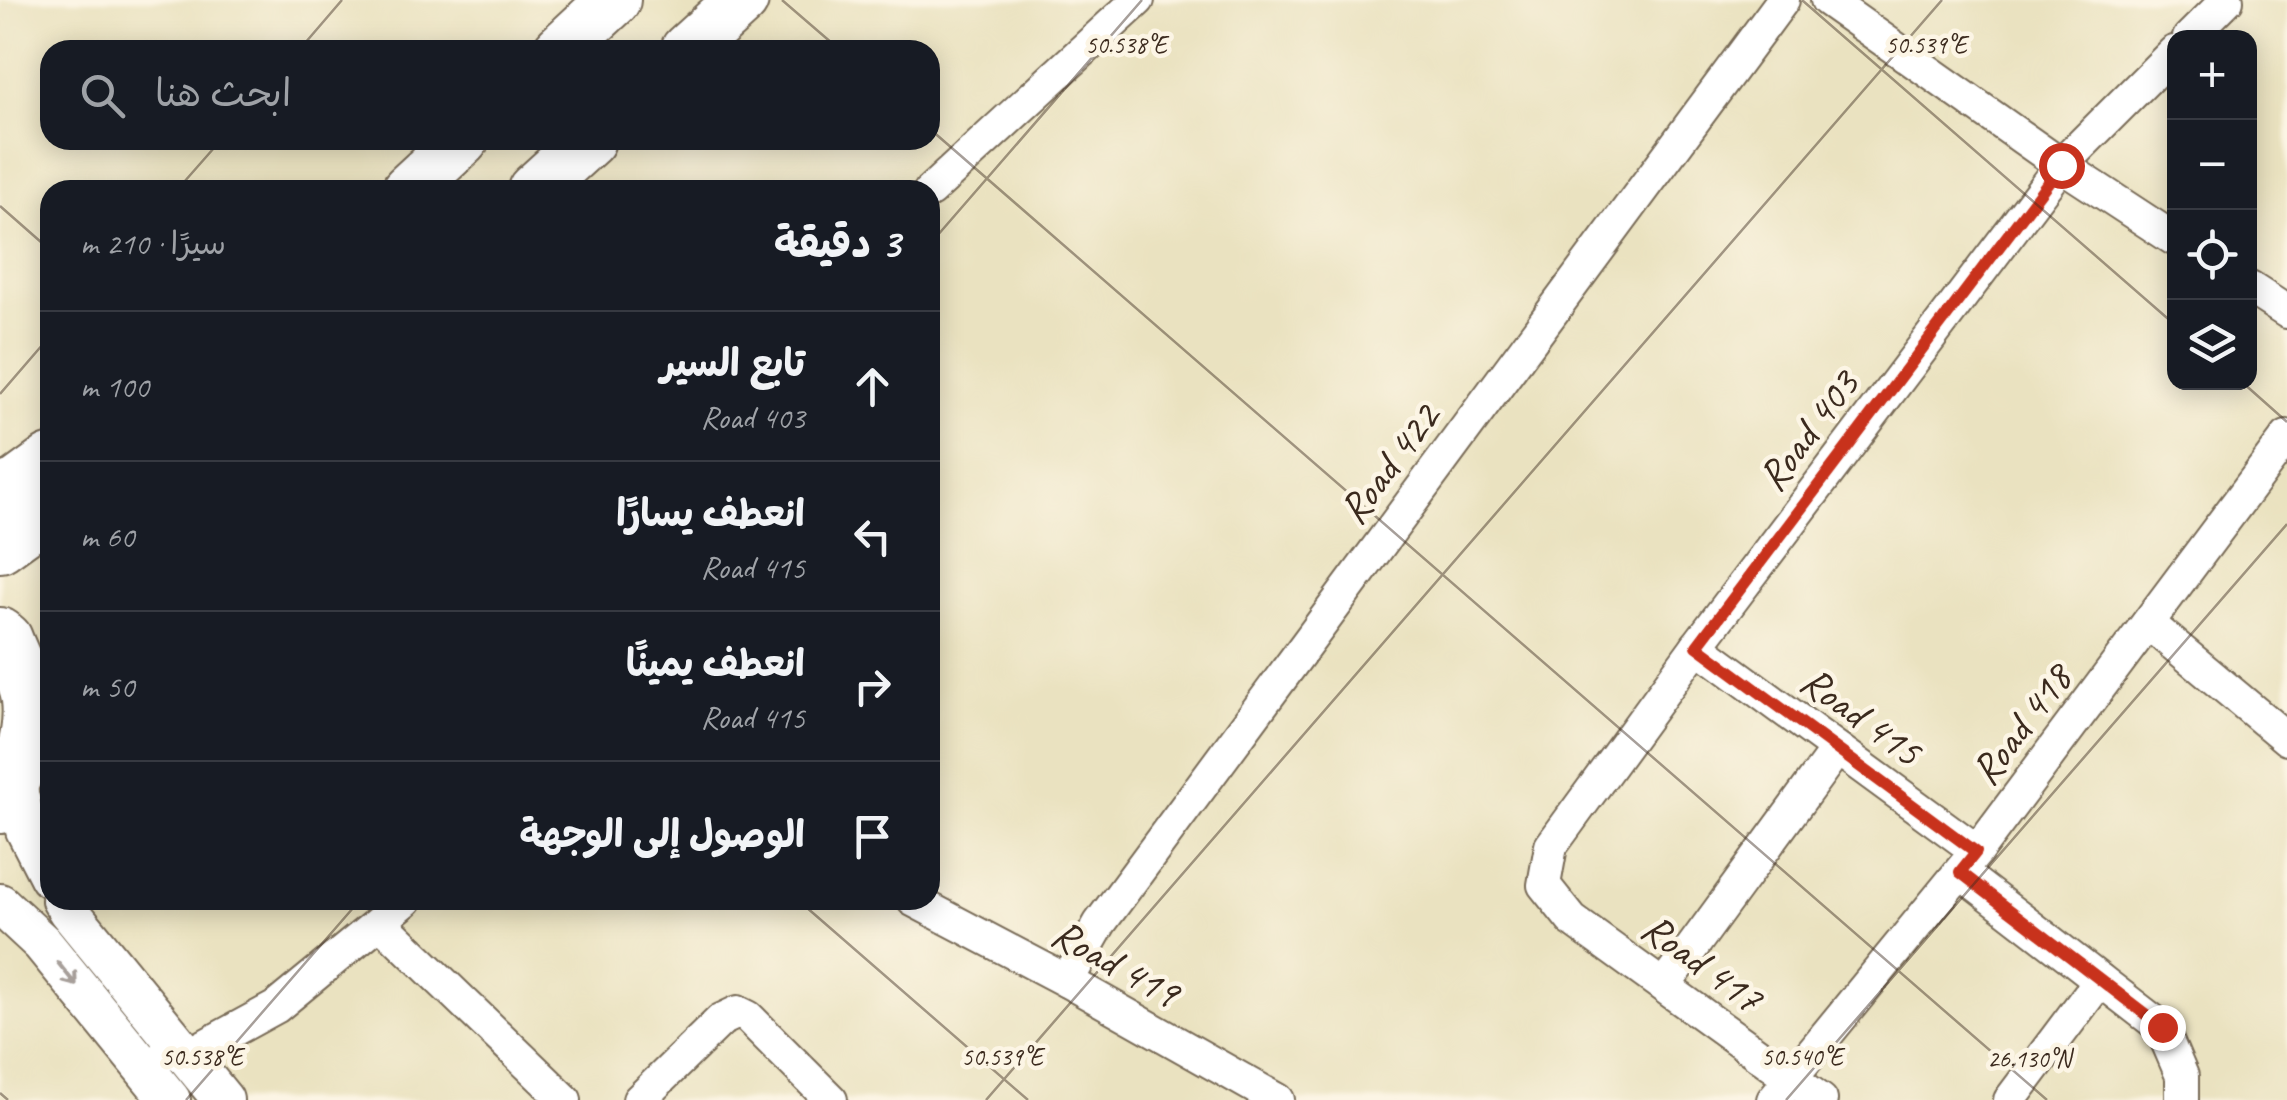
<!DOCTYPE html>
<html lang="ar">
<head>
<meta charset="utf-8">
<style>
	body { margin:0; font-family:Caveat,"Playpen Sans Arabic",sans-serif; background:#20242c; color:#f1f3f6; direction:rtl }
	.controls { position:absolute; right:30px; top:30px; display:grid; overflow:hidden; border-radius:20px; box-shadow:0 5px 25px #0003 }
	.controls button { width:90px; height:90px; display:grid; place-items:center; padding:0; border:0; border-bottom:2px solid #363941; background:#171b24; color:#f1f3f6; font:50px sans-serif }
	.stop { position:absolute; width:30px; height:30px; margin:-22px; border:8px solid #c8321e; border-radius:50%; background:#fff }
	.stop.end { background:#c8321e; border-color:#fff; box-shadow:0 2px 10px #0008 }
	.list { margin:0; padding:0; list-style:none }
	h2 { display:flex; justify-content:space-between; align-items:center; height:130px; margin:0; padding:0 40px; font-size:42px }
	h2 small { font-size:32px; font-weight:400; color:#9ea1a6 }
	.list li { display:grid; grid-template-columns:65px 1fr auto; gap:30px; align-items:center; box-sizing:border-box; height:150px; padding:0 40px; border-top:2px solid #363941 }
	.list b { display:block; font-size:38px; white-space:nowrap }
	.list p { margin:0; font-size:32px; white-space:nowrap; color:#9ea1a6 }
	.list em { font-size:32px; font-style:normal; color:#9ea1a6 }
	.icon { flex:none; width:55px; height:55px; fill:none; stroke:currentColor; stroke-width:2; stroke-linecap:round; stroke-linejoin:round }
	.map { position:relative; flex:none; width:2287px; height:1100px; overflow:hidden; direction:ltr }
	.search { position:absolute; background:#171b24; box-shadow:0 5px 25px #0003; left:40px; top:40px; width:900px; height:110px; display:flex; align-items:center; gap:25px; box-sizing:border-box; padding:0 35px; border-radius:30px; color:#9ea1a6; font-size:38px }
	.panel { position:absolute; background:#171b24; box-shadow:0 5px 25px #0003; left:40px; top:180px; width:900px; height:730px; border-radius:30px; direction:rtl }
	.map>svg:first-child { display:block }
	.lines { fill:none; stroke-linecap:round; stroke-linejoin:round }
	.minor-casing { stroke:#786a57; stroke-width:36 }
	.tertiary-casing { stroke:#786a57; stroke-width:44 }
	.primary-casing { stroke:#786a57; stroke-width:56 }
	.minor { stroke:#fff; stroke-width:32 }
	.tertiary { stroke:#fff; stroke-width:40 }
	.primary { stroke:#fff; stroke-width:52 }
	.oneway { stroke:#a79f9a }
	.route { stroke:#c8321e; stroke-width:12 }
	.ticks { fill:none; stroke:#3b2a1e; stroke-width:2.5; stroke-opacity:0.45 }
	.labels { text-anchor:middle; stroke-width:9; stroke-linejoin:round; paint-order:stroke }
	.street-label { font-size:42px; fill:#3b2a1e; stroke:#fcf5e5 }
	.ticks-label { font-size:25px; text-anchor:middle; fill:#3b2a1e; stroke:#fcf5e5; stroke-width:9; stroke-linejoin:round; paint-order:stroke }
</style>
</head>
<body>
<div class="map">
<svg width="2287" height="1100" viewBox="0 0 2287 1100">
	<rect width="100%" height="100%" fill="#fcf5e5"/>
	<filter id="ink" filterUnits="userSpaceOnUse"><feTurbulence type="fractalNoise" baseFrequency=".01" numOctaves="2"/><feDisplacementMap in="SourceGraphic" scale="20" xChannelSelector="R" yChannelSelector="G"/><feConvolveMatrix kernelMatrix="1 2 1 2 8 2 1 2 1" color-interpolation-filters="sRGB"/></filter>
	<filter id="wash" filterUnits="userSpaceOnUse"><feTurbulence type="fractalNoise" baseFrequency=".0048" numOctaves="4" result="noise"/><feDisplacementMap in="SourceGraphic" scale="40" xChannelSelector="R" yChannelSelector="G"/><feGaussianBlur stdDeviation="2.25" result="paint"/><feColorMatrix in="noise" values="0 0 0 0 0 0 0 0 0 0 0 0 0 0 0 0 0 1.4 0 .05"/><feComposite in="paint" operator="in"/></filter>
	<g filter="url(#wash)">
		<rect width="100%" height="100%" fill="#eae2c0"/>
	</g>
	<g filter="url(#ink)">
		<g class="lines">
			<g class="minor-casing">
				<g id="minor">
					<path d="M1827,0L2061,165L2174,239"/>
					<path d="M2189,38L2227,0"/>
					<path d="M930,191L1138,0"/>
					<path d="M2250,288L2287,312"/>
					<path d="M2148,623L2287,739"/>
					<path d="M1697,646L1977,851"/>
					<path d="M1960,872L2161,1027L2182,1076V1100"/>
					<path d="M913,900L1067,981L1278,1100"/>
					<path d="M380,922L565,1100"/>
					<path d="M1067,981L1100,923L1783,0"/>
					<path d="M1664,986L1837,749"/>
					<path d="M166,1052L186,1056L276,1007L406,900"/>
					<path d="M639,1100L721,1020L738,1012L748,1017L831,1100"/>
					<path d="M1773,1100L1977,851L2287,437"/>
					<path d="M1821,1100L1572,920L1544,885L1551,846L1697,646L2061,165L2174,52"/>
					<path d="M2010,1100L2100,980"/>
				</g>
			</g>
			<g class="tertiary-casing">
				<g id="tertiary">
					<path d="M15,780L26,830L50,877"/>
					<path d="M62,900L68,910L223,1100"/>
					<path d="M0,904L42,943L170,1100"/>
				</g>
			</g>
			<g class="primary-casing">
				<g id="primary">
					<path d="M560,50L614,0"/>
					<path d="M687,50L742,0"/>
					<path d="M408,190L462,140"/>
					<path d="M534,190L589,140"/>
					<path d="M0,491L17,485L50,461"/>
					<path d="M0,546L50,510"/>
					<path d="M0,634L6,639C13,658 26,680 28,700C32,731 17,781 0,807"/>
				</g>
			</g>
			<use href="#minor" class="minor"/>
			<use href="#tertiary" class="tertiary"/>
			<use href="#primary" class="primary"/>
		</g>
		<defs><path id="oneway-shaft" d="M-6 0H5M1.5-3L5.5 0L1.5 3" fill="none" stroke-width="1.6" stroke-linecap="round" stroke-linejoin="round" transform="scale(2.5)"/></defs>
		<use class="oneway" href="#oneway-shaft" transform="translate(67 974) rotate(51)"/>
	</g>
	<g class="lines" filter="url(#ink)">
		<path class="route" d="M2061,165L1697,646L1976,852L1960,872L2162,1027"/>
	</g>
	<path class="ticks" d="M782,0L840,50M1802,0L2174,324M299,50L342,0M930,129L2047,1100M177,190L221,140M0,206L50,250M930,244L1142,0M2242,382L2287,422M0,394L50,336M798,900L1028,1100M0,1093L8,1100M186,1100L360,900M986,1100L1942,0M1786,1100L2287,524"/>
	<g class="labels">
		<g class="street-label">
			<text transform="translate(1807 430) rotate(-53)" y="15">Road 403</text>
			<text transform="translate(1388 463) rotate(-53)" y="15">Road 422</text>
			<text transform="translate(1862 715) rotate(36)" y="15">Road 415</text>
			<text transform="translate(2020 724) rotate(-53)" y="15">Road 418</text>
			<text transform="translate(1116 962) rotate(29)" y="15">Road 419</text>
			<text transform="translate(1703 962) rotate(36)" y="15">Road 417</text>
		</g>
	</g>
	<g class="ticks-label">
		<text x="1126" y="53">50.538°E</text>
		<text x="1926" y="53">50.539°E</text>
		<text x="202" y="1065">50.538°E</text>
		<text x="1002" y="1065">50.539°E</text>
		<text x="1802" y="1065">50.540°E</text>
		<text x="2029" y="1067">26.130°N</text>
	</g>
</svg>
<div class="controls">
<button>+</button>
<button>−</button>
<button><svg class="icon" aria-label="locate" viewBox="0 0 24 24"><circle cx="12" cy="12" r="6"/><path d="M12 2v4M12 18v4M2 12h4M18 12h4"/></svg></button>
<button><svg class="icon" aria-label="layers" viewBox="0 0 24 24"><path d="M12 4l9 5-9 5-9-5zM3 14l9 5 9-5"/></svg></button>
</div>
<div class="stop" style="left:2061px;top:165px"></div>
<div class="stop end" style="left:2162px;top:1027px"></div>
<div class="search"><svg class="icon" aria-label="search" viewBox="0 0 24 24"><circle cx="10" cy="10" r="6"/><path d="M15 15l6 6"/></svg>ابحث هنا</div>
<section class="panel">
<h2>3 دقيقة<small>سيرًا · 210 m</small></h2>
<ul class="list">
<li><svg class="icon" aria-label="ahead" viewBox="0 0 24 24"><path d="M12 20V5M6 11l6-6 6 6"/></svg><div><b>تابع السير</b><p>Road 403</p></div><em>100 m</em></li>
<li><svg class="icon" aria-label="left" viewBox="0 0 24 24"><path d="M17 20v-9H6M10 6l-5 5 5 5"/></svg><div><b>انعطف يسارًا</b><p>Road 415</p></div><em>60 m</em></li>
<li><svg class="icon" aria-label="right" viewBox="0 0 24 24"><path d="M7 20v-9h11M14 6l5 5-5 5"/></svg><div><b>انعطف يمينًا</b><p>Road 415</p></div><em>50 m</em></li>
<li><svg class="icon" aria-label="arrive" viewBox="0 0 24 24"><path d="M6 21V4h12l-3 4 3 4H6"/></svg><div><b>الوصول إلى الوجهة</b></div></li>
</ul>
</section>
</div>
</body>
</html>
